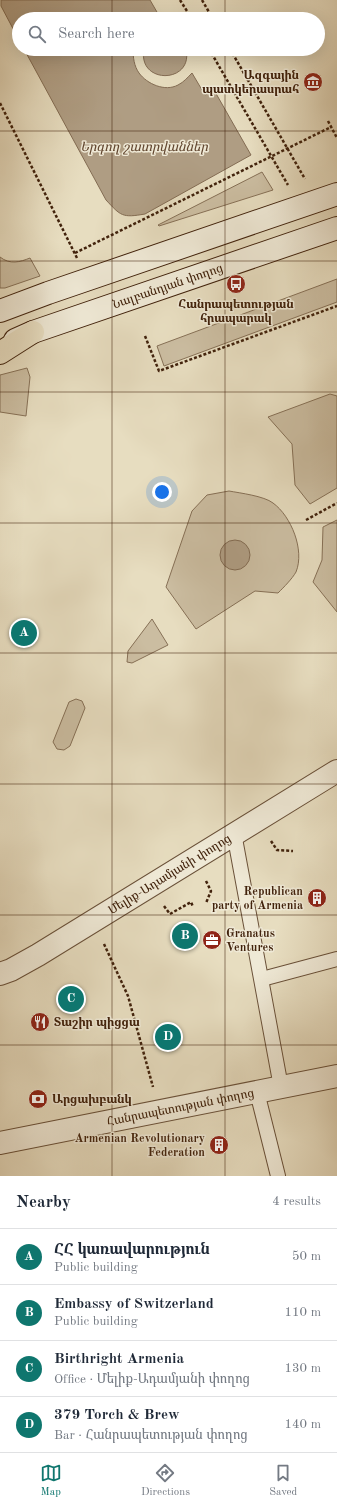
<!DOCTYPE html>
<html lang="en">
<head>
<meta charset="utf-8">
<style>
	body { margin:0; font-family:"Old Standard TT","Noto Serif Armenian",serif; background:#f6f6f7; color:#1f2937 }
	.you { position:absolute; left:162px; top:492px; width:14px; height:14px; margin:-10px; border:3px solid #fff; border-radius:50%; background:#1a73e8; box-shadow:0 0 0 6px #1a73e833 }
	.badge { display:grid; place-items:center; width:26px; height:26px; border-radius:50%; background:#0f766e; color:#fff; font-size:13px; font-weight:700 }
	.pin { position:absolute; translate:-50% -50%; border:2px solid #fff; box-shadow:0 1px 4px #0006 }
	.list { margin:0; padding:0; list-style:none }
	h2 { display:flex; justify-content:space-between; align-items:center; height:52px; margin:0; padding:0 16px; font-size:17px }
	h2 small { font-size:13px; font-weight:400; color:#747a83 }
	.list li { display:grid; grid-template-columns:26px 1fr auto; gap:12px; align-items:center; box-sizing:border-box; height:56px; padding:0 16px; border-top:1px solid #e0e1e3 }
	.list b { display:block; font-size:15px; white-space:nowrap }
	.list p { margin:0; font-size:13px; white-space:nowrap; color:#747a83 }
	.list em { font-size:13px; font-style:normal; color:#747a83 }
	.icon { flex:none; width:22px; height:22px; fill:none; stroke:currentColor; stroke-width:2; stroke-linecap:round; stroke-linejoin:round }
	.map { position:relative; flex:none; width:337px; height:1176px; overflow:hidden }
	.search { position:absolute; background:#fff; box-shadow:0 4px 16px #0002; left:12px; right:12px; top:12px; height:44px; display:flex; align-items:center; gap:10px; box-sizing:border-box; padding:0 14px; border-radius:22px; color:#747a83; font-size:15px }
	.sheet { height:276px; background:#fff }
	nav { display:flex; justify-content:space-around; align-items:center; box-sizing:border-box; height:56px; border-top:1px solid #e0e1e3; background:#fff; font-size:11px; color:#747a83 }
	nav a { display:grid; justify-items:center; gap:2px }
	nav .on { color:#0f766e }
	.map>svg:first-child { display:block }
	.green { fill:#cbbda1; stroke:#867056 }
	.water { fill:#af9d83; stroke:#836c53 }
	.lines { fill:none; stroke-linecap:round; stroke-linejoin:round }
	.service-casing { stroke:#6a5139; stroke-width:16 }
	.tertiary-casing { stroke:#6a5139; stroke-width:24 }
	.secondary-casing { stroke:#41220c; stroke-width:24 }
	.primary-casing { stroke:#41220c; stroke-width:24 }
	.path { stroke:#41220c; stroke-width:2.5; stroke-dasharray:3 2; stroke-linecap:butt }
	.service { stroke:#efe9d6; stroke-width:14 }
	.tertiary { stroke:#efe9d6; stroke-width:22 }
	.secondary { stroke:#efe9d6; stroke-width:22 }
	.primary { stroke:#e7ddc0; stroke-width:22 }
	.grid { fill:none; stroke:#41220c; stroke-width:1; stroke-opacity:0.55 }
	.labels { text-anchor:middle; stroke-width:3; stroke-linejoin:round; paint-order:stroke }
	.poi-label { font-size:12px; font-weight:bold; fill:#41220c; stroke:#efe9d6; text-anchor:end }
	.street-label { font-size:12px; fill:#41220c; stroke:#efe9d6 }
	.water-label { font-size:13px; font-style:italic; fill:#624730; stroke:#efe9d6 }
</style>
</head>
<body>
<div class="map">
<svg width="337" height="1176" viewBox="0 0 337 1176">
	<rect width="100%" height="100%" fill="#e7ddc0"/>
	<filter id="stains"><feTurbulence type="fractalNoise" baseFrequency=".005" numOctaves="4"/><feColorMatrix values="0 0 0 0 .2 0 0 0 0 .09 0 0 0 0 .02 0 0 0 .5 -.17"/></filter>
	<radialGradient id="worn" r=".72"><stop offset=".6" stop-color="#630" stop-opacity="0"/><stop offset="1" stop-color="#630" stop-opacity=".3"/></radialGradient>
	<g class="green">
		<path d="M262,172L273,190L159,226L158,225Z"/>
		<path d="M0,257C10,265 20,262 30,258L40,276L5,288H0Z"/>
		<path d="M337,279V302L164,366L157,346Z"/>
		<path d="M27,368L30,377L26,416L0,412V375Z"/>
		<path d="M330,394L337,396V488L310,504L295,485L292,444L268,417Z"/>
		<path d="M229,491C240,493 264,496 273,503C291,516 305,550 296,572C292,579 284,587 278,593L255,591L196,629L166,587L192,511L207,495Z"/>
		<path d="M337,520V612L313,582L322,560L323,527Z"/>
		<path d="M152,619L168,645L132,663L127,662L128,651Z"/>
		<path d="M76,699L82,701L85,708L70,746L64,750L57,749L53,742L69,702Z"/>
	</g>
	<g class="water">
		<path d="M1,0H150L161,19H19V40L1,6Z"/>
		<path d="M24,49H133C133,57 134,66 139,73C147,84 165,92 178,85C184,82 188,77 192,73L205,95L214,90L251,155L145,214C122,218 121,216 106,200Z"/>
		<path d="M144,49H186C194,84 137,85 144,49Z"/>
		<circle cx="235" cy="555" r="15"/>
	</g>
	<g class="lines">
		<g class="service-casing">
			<g id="service">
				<path d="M234,833L281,1087"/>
				<path d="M262,979L337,959"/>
				<path d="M257,1092L278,1176"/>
			</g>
		</g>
		<g class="tertiary-casing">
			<g id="tertiary">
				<path id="s1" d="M0,974L11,970L38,955L337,771"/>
				<path id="s2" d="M0,1143L337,1076"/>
			</g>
		</g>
		<g class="secondary-casing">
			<g id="secondary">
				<path d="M0,311L48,293L337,194"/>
				<path id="s3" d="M15,340L33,332L337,228"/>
			</g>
		</g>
		<g class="primary-casing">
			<path id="primary" d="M0,353L33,332"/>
		</g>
		<g class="path">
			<path d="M180,0L192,19"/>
			<path d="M202,0L213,19"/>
			<path d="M209,49L288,185"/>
			<path d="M230,49L305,179"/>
			<path d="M0,103L77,258"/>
			<path d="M328,121L337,138"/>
			<path d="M75,253L331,127"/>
			<path d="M145,336L159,371L337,306"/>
			<path d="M306,520L337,503"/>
			<path d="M271,841L277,850L293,851"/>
			<path d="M206,881L211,891L206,903"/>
			<path d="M164,906L170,914L191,902L193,907"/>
			<path d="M104,944L128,996L153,1087"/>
		</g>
		<use href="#service" class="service"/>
		<use href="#tertiary" class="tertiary"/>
		<use href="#secondary" class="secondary"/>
		<use href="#primary" class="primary"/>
	</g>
	<path class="grid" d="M112,0V19M225,0V19M112,49V1176M225,49V1176M0,131H337M0,261H337M0,392H337M0,523H337M0,653H337M0,784H337M0,915H337M0,1045H337"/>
	<defs>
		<g id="museum-disc" transform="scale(1)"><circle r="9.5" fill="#8f2418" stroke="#efe9d6"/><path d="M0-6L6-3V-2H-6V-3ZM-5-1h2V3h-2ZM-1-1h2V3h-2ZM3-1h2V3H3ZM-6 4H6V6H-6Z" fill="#fff"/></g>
		<g id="bus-disc" transform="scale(1)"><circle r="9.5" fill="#8f2418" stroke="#efe9d6"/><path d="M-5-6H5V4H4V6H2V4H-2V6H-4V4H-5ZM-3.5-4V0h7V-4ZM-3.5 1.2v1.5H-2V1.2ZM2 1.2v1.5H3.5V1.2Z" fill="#fff"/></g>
		<g id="building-disc" transform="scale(1)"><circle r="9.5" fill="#8f2418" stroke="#efe9d6"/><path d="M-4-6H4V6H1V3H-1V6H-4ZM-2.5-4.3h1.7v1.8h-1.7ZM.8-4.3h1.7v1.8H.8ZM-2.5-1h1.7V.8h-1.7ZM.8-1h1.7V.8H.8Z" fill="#fff"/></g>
		<g id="office-disc" transform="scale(1)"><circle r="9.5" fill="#8f2418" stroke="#efe9d6"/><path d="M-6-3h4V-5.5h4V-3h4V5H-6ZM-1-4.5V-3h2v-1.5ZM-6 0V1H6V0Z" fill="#fff"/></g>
		<g id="restaurant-disc" transform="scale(1)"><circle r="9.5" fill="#8f2418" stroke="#efe9d6"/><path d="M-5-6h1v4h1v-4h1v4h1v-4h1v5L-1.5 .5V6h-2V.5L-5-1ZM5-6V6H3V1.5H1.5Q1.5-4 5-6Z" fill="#fff"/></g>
		<g id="bank-disc" transform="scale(1)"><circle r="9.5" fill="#8f2418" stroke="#efe9d6"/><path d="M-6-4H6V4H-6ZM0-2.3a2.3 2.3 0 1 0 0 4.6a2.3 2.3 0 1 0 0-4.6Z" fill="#fff"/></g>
	</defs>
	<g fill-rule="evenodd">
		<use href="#museum-disc" x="313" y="82"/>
		<use href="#bus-disc" x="236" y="284"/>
		<use href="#building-disc" x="317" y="898"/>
		<use href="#office-disc" x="212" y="940"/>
		<use href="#restaurant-disc" x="40" y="1022"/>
		<use href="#bank-disc" x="38" y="1099"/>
		<use href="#building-disc" x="219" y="1145"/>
	</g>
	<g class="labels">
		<g class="poi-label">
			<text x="299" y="79">Ազգային<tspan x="299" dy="14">պատկերասրահ</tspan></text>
			<text x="236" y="308" text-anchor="middle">Հանրապետության<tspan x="236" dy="14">հրապարակ</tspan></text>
			<text x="303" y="895">Republican<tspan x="303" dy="14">party of Armenia</tspan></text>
			<text x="226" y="937" text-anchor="start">Granatus<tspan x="226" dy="14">Ventures</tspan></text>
			<text x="54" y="1026" text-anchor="start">Տաշիր պիցցա</text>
			<text x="52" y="1103" text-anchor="start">Արցախբանկ</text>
			<text x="205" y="1142">Armenian Revolutionary<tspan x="205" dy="14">Federation</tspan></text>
		</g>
		<g class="street-label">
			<text dy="4" stroke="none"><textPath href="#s3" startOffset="162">Նալբանդյան փողոց</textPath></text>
			<text dy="4" stroke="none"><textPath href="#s1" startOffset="197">Մելիք-Ադամյանի փողոց</textPath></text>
			<text dy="4" stroke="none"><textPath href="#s2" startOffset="184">Հանրապետության փողոց</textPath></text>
		</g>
		<g class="water-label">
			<text x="144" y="151">Երգող շատրվաններ</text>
		</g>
	</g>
	<rect width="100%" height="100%" filter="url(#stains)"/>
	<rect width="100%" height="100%" fill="url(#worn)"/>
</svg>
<div class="you"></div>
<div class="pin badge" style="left:24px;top:633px">A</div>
<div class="pin badge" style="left:185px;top:936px">B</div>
<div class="pin badge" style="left:71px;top:999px">C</div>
<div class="pin badge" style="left:168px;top:1037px">D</div>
<div class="search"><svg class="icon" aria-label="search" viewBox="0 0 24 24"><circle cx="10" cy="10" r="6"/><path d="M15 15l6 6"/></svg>Search here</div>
</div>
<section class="sheet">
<h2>Nearby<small>4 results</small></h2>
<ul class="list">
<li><span class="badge">A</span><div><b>ՀՀ կառավարություն</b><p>Public building</p></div><em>50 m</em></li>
<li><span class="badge">B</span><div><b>Embassy of Switzerland</b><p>Public building</p></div><em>110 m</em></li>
<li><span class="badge">C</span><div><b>Birthright Armenia</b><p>Office · Մելիք-Ադամյանի փողոց</p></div><em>130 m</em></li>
<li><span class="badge">D</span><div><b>379 Torch &amp; Brew</b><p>Bar · Հանրապետության փողոց</p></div><em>140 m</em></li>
</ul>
</section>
<nav>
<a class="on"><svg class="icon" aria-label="map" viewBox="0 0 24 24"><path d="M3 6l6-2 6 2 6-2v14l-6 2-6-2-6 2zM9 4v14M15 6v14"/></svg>Map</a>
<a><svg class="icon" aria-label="directions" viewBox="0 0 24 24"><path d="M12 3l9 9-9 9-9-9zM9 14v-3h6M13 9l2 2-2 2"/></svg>Directions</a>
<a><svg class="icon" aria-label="saved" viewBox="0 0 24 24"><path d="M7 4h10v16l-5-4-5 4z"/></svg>Saved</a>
</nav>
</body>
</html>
